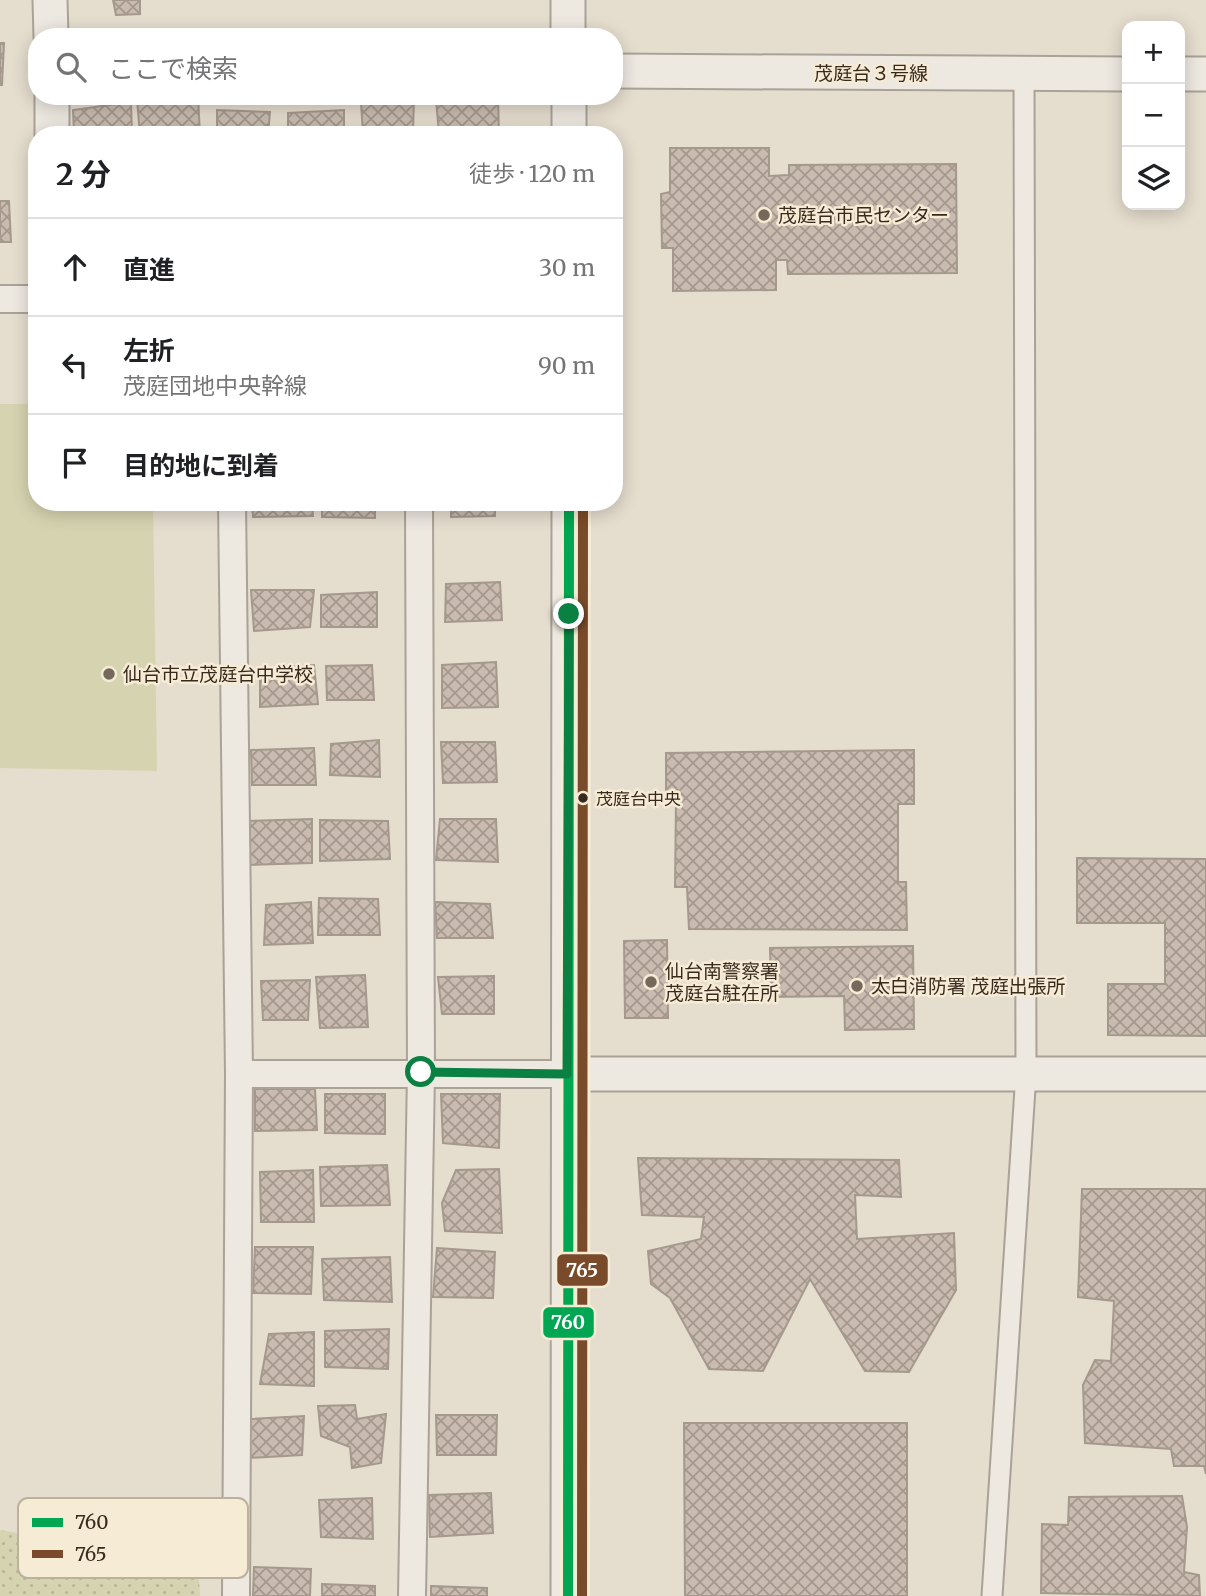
<!DOCTYPE html>
<html lang="ja">
<head>
<meta charset="utf-8">
<style>
	body { margin:0; font-family:Merriweather,"Noto Sans JP",serif; background:#f2f2f2; color:#202124 }
	.controls { position:absolute; right:21px; top:21px; display:grid; overflow:hidden; border-radius:14px; box-shadow:0 4px 18px #0003 }
	.controls button { width:63px; height:63px; display:grid; place-items:center; padding:0; border:0; border-bottom:2px solid #e0e0e0; background:#fff; color:#202124; font:35px sans-serif }
	.stop { position:absolute; width:21px; height:21px; margin:-16px; border:5px solid #0b8043; border-radius:50%; background:#fff }
	.stop.end { background:#0b8043; border-color:#fff; box-shadow:0 2px 7px #0008 }
	.list { margin:0; padding:0; list-style:none }
	h2 { display:flex; justify-content:space-between; align-items:center; height:91px; margin:0; padding:0 28px; font-size:30px }
	h2 small { font-size:23px; font-weight:400; color:#757577 }
	.list li { display:grid; grid-template-columns:46px 1fr auto; gap:21px; align-items:center; box-sizing:border-box; height:98px; padding:0 28px; border-top:2px solid #e0e0e0 }
	.list b { display:block; font-size:26px; white-space:nowrap }
	.list p { margin:0; font-size:23px; white-space:nowrap; color:#757577 }
	.list em { font-size:23px; font-style:normal; color:#757577 }
	.icon { flex:none; width:38px; height:38px; fill:none; stroke:currentColor; stroke-width:2; stroke-linecap:round; stroke-linejoin:round }
	.map { position:relative; flex:none; width:1206px; height:1596px; overflow:hidden }
	.search { position:absolute; background:#fff; box-shadow:0 4px 18px #0003; left:28px; top:28px; width:595px; height:77px; display:flex; align-items:center; gap:18px; box-sizing:border-box; padding:0 24px; border-radius:28px; color:#757577; font-size:26px }
	.panel { position:absolute; background:#fff; box-shadow:0 4px 18px #0003; left:28px; top:126px; width:595px; height:385px; border-radius:28px }
	.map>svg:first-child { display:block }
	.green { fill:#d6d4b0 }
	.park { fill:url(#park-dots) }
	.building { fill:url(#building-cross-hatch); stroke:#a5998d; stroke-width:2 }
	.lines { fill:none; stroke-linecap:round; stroke-linejoin:round }
	.pedestrian-casing { stroke:#aaa297; stroke-width:23 }
	.minor-casing { stroke:#aaa297; stroke-width:30 }
	.tertiary-casing { stroke:#aaa297; stroke-width:37 }
	.pedestrian { stroke:#ede8e0; stroke-width:19 }
	.minor { stroke:#ede8e0; stroke-width:26 }
	.tertiary { stroke:#ede8e0; stroke-width:33 }
	.bus-1-casing { stroke:#f6ebd4; stroke-width:16 }
	.bus-2-casing { stroke:#f6ebd4; stroke-width:16 }
	.bus-1 { stroke:#00a651; stroke-width:10 }
	.bus-2 { stroke:#7a4b2a; stroke-width:10 }
	.route { stroke:#0b8043; stroke-width:9 }
	.poi-dot { fill:#75695c; stroke:#f6ebd4; stroke-width:2.5 }
	.bus-dot { fill:#392a1e; stroke:#f6ebd4; stroke-width:2.5 }
	.labels { text-anchor:middle; stroke-width:5; stroke-linejoin:round; paint-order:stroke }
	.bus-label { font-size:17px; fill:#392a1e; stroke:#f6ebd4; text-anchor:start }
	.street-label { font-size:19px; fill:#392a1e; stroke:#f6ebd4 }
	.poi-label { font-size:19px; fill:#392a1e; stroke:#f6ebd4; text-anchor:start }
	.key { fill:#f6ebd4; stroke:#bdb19d; stroke-width:2 }
	.key-label { font-size:19px; fill:#392a1e }
	.line-badge { stroke:#f6ebd4; stroke-width:2.5 }
	.badge-label { font-size:19px; text-anchor:middle; font-weight:bold; fill:#fff }
</style>
</head>
<body>
<div class="map">
<svg width="1206" height="1596" viewBox="0 0 1206 1596">
	<defs>
		<pattern id="park-dots" width="8" height="8" patternUnits="userSpaceOnUse" patternTransform="scale(1.75)"><rect width="8" height="8" fill="#d6d4b0"/><path d="M2 2h.1M6 6h.1" fill="none" stroke="#b8b697" stroke-width="1.8" stroke-linecap="round"/></pattern>
		<pattern id="building-cross-hatch" width="8" height="8" patternUnits="userSpaceOnUse" patternTransform="scale(1.75)"><rect width="8" height="8" fill="#c9bbaf"/><path d="M0 0l8 8M0 8l8-8" fill="none" stroke="#a4988e"/></pattern>
	</defs>
	<rect width="100%" height="100%" fill="#e5ddce"/>
	<path class="green" d="M0,404H37V502H153L157,771L0,768Z"/>
	<path class="park" d="M0,1530L198,1564L200,1596H0Z"/>
	<g class="building">
		<path d="M113,0H140V14L116,15Z"/>
		<path d="M0,43H4L2,85H0Z"/>
		<path d="M198,96L200,135H140L137,99Z"/>
		<path d="M436,98H498L499,135H439Z"/>
		<path d="M414,99L413,133L363,134L361,102Z"/>
		<path d="M131,102L132,135H74L73,110Z"/>
		<path d="M217,110L270,112L268,135H217Z"/>
		<path d="M344,110V135H288V113Z"/>
		<path d="M670,148H769V176L789,175V165L956,164L957,273L788,274L787,260H776V290L673,291V248H662L661,194L670,192Z"/>
		<path d="M0,201H9L11,242H0Z"/>
		<path d="M252,502H312L313,516L253,517Z"/>
		<path d="M322,502H375V518L322,517Z"/>
		<path d="M451,502H495V516L451,517Z"/>
		<path d="M500,582L502,620L445,622L446,584Z"/>
		<path d="M251,590H314L310,627L254,631Z"/>
		<path d="M377,592V627H321V595Z"/>
		<path d="M496,662L498,707L442,708V665Z"/>
		<path d="M314,665L318,704L260,707V669Z"/>
		<path d="M372,665L374,700H327L326,666Z"/>
		<path d="M379,740L380,777L330,775L331,744Z"/>
		<path d="M441,742H495L497,782L443,783Z"/>
		<path d="M314,748L316,785H252L251,750Z"/>
		<path d="M914,750V804H898V882H906L907,930L689,929L687,887H675L676,799H666V753Z"/>
		<path d="M312,819V863L248,865L246,821Z"/>
		<path d="M440,819H496L498,862L436,860Z"/>
		<path d="M320,820L388,821L390,859L320,861Z"/>
		<path d="M1077,858L1206,859V1036L1108,1035V984H1165V923H1077Z"/>
		<path d="M319,898L378,899L380,935H318Z"/>
		<path d="M311,902L313,943L264,945L266,905Z"/>
		<path d="M435,902L490,904L493,938H437Z"/>
		<path d="M667,940L668,1018H625L624,941Z"/>
		<path d="M913,946L914,1029L845,1030L844,996L771,997L770,948Z"/>
		<path d="M365,975L368,1027L320,1028L316,977Z"/>
		<path d="M494,976V1014H442L438,977Z"/>
		<path d="M310,980L308,1020H263L261,981Z"/>
		<path d="M255,1089H315L317,1130L255,1131Z"/>
		<path d="M325,1094H385V1134L325,1133Z"/>
		<path d="M441,1094H500L499,1148L443,1143Z"/>
		<path d="M638,1158L899,1160L901,1197L855,1195L857,1239L954,1233L956,1290L909,1372L865,1371L810,1279L763,1371L709,1369L670,1298L651,1284L648,1251L701,1239L704,1217L642,1215Z"/>
		<path d="M387,1165L390,1205L321,1206L320,1167Z"/>
		<path d="M499,1169L502,1233L445,1231L442,1203L456,1170Z"/>
		<path d="M313,1170L314,1222H261L260,1172Z"/>
		<path d="M1082,1189H1206V1474L1204,1466H1174L1171,1449L1085,1443L1083,1385L1095,1360L1111,1361L1114,1301L1078,1297Z"/>
		<path d="M255,1247H313L311,1294L253,1293Z"/>
		<path d="M437,1248L495,1252L493,1298L433,1297Z"/>
		<path d="M390,1257L392,1302L324,1300L322,1259Z"/>
		<path d="M389,1329L388,1369L325,1367V1331Z"/>
		<path d="M314,1332V1386L260,1384L269,1334Z"/>
		<path d="M355,1405L357,1419L386,1414L381,1463L352,1468L350,1447L321,1436L318,1406Z"/>
		<path d="M436,1415H497L496,1455H437Z"/>
		<path d="M304,1416L302,1455L249,1458L251,1419Z"/>
		<path d="M684,1423H907V1596H685Z"/>
		<path d="M491,1493L493,1533L430,1537L429,1495Z"/>
		<path d="M1182,1496L1187,1527L1184,1572L1199,1575L1200,1596L1041,1593L1042,1524L1068,1525L1069,1497Z"/>
		<path d="M372,1498L373,1539L321,1537L319,1500Z"/>
		<path d="M254,1567L311,1569L310,1596H253Z"/>
		<path d="M322,1584L375,1586V1596H322Z"/>
		<path d="M431,1586L487,1588V1596H431Z"/>
	</g>
	<g class="lines">
		<g class="pedestrian-casing">
			<path id="pedestrian" d="M992,1596L1026,1073L1024,74"/>
		</g>
		<g class="minor-casing">
			<g id="minor">
				<path d="M0,299H37"/>
				<path d="M232,502L239,1074L236,1596"/>
				<path d="M239,1074H567"/>
				<path d="M412,1596L421,1072L419,502"/>
			</g>
		</g>
		<g class="tertiary-casing">
			<g id="tertiary">
				<path d="M50,0L51,37"/>
				<path d="M568,0V37"/>
				<path d="M614,71L1127,74"/>
				<path d="M1180,74H1206"/>
				<path d="M569,96V135"/>
				<path d="M52,135V96"/>
				<path d="M567,1074H1206"/>
				<path d="M568,1596L569,502"/>
			</g>
		</g>
		<use href="#pedestrian" class="pedestrian"/>
		<use href="#minor" class="minor"/>
		<use href="#tertiary" class="tertiary"/>
		<g class="bus-1-casing">
			<path id="bus-1" d="M568,1596L569,502"/>
		</g>
		<g class="bus-2-casing">
			<path id="bus-2" d="M582,1596L583,502"/>
		</g>
		<use href="#bus-1" class="bus-1"/>
		<use href="#bus-2" class="bus-2"/>
	</g>
	<g class="lines">
		<path class="route" d="M421,1072L567,1074L569,614"/>
	</g>
	<g class="poi-dot">
		<circle cx="764" cy="215" r="7"/>
		<circle cx="109" cy="674" r="7"/>
		<circle cx="651" cy="982" r="7"/>
		<circle cx="857" cy="986" r="7"/>
	</g>
	<circle class="bus-dot" cx="583" cy="798" r="6"/>
	<g class="labels">
		<g class="bus-label">
			<text x="596" y="805">茂庭台中央</text>
		</g>
		<g class="street-label">
			<text x="871" y="80">茂庭台３号線</text>
		</g>
		<g class="poi-label">
			<text x="778" y="222">茂庭台市民センター</text>
			<text x="123" y="681">仙台市立茂庭台中学校</text>
			<text x="665" y="978">仙台南警察署<tspan x="665" dy="22">茂庭台駐在所</tspan></text>
			<text x="871" y="993">太白消防署 茂庭出張所</text>
		</g>
	</g>
	<rect x="18" y="1498" width="230" height="80" rx="10" class="key"/>
	<rect x="32" y="1518" width="31" height="9" fill="#00a651"/>
	<rect x="32" y="1550" width="31" height="8" fill="#7a4b2a"/>
	<g class="key-label">
		<text x="75" y="1529">760</text>
		<text x="75" y="1561">765</text>
	</g>
	<g class="line-badge">
		<rect x="556" y="1253" width="53" height="34" rx="7" fill="#7a4b2a"/>
		<rect x="542" y="1306" width="53" height="33" rx="7" fill="#00a651"/>
	</g>
	<g class="badge-label">
		<text x="582" y="1277">765</text>
		<text x="568" y="1329">760</text>
	</g>
</svg>
<div class="controls">
<button>+</button>
<button>−</button>
<button><svg class="icon" aria-label="layers" viewBox="0 0 24 24"><path d="M12 4l9 5-9 5-9-5zM3 14l9 5 9-5"/></svg></button>
</div>
<div class="stop" style="left:421px;top:1072px"></div>
<div class="stop end" style="left:569px;top:614px"></div>
<div class="search"><svg class="icon" aria-label="search" viewBox="0 0 24 24"><circle cx="10" cy="10" r="6"/><path d="M15 15l6 6"/></svg>ここで検索</div>
<section class="panel">
<h2>2 分<small>徒歩 · 120 m</small></h2>
<ul class="list">
<li><svg class="icon" aria-label="ahead" viewBox="0 0 24 24"><path d="M12 20V5M6 11l6-6 6 6"/></svg><div><b>直進</b></div><em>30 m</em></li>
<li><svg class="icon" aria-label="left" viewBox="0 0 24 24"><path d="M17 20v-9H6M10 6l-5 5 5 5"/></svg><div><b>左折</b><p>茂庭団地中央幹線</p></div><em>90 m</em></li>
<li><svg class="icon" aria-label="arrive" viewBox="0 0 24 24"><path d="M6 21V4h12l-3 4 3 4H6"/></svg><div><b>目的地に到着</b></div></li>
</ul>
</section>
</div>
</body>
</html>
